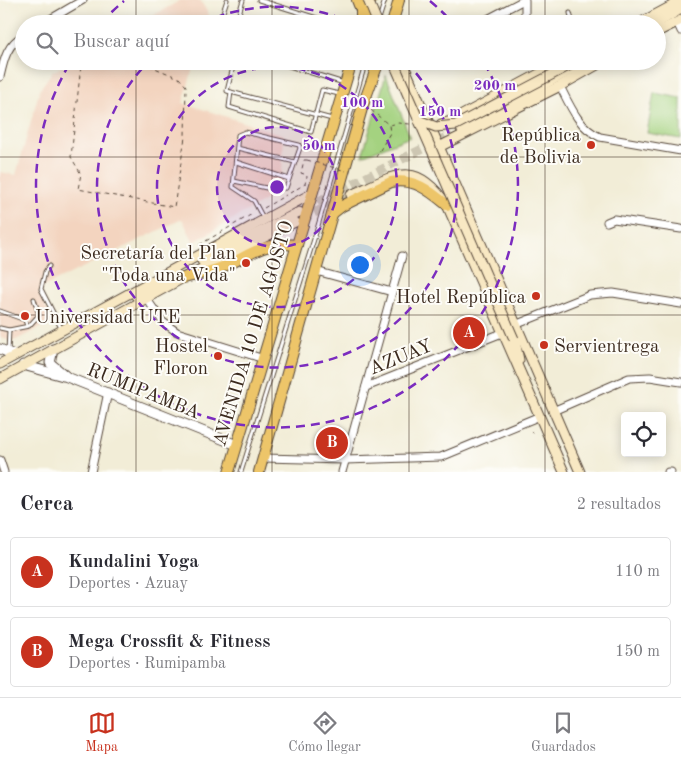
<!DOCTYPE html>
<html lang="es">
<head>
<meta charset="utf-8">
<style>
	body { margin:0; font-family:"Old Standard TT",serif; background:#f2f2f3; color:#2b2b33 }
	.controls { position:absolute; right:15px; bottom:15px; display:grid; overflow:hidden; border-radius:5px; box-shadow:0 2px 12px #0003 }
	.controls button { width:45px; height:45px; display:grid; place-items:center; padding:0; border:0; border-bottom:1px solid #e1e1e2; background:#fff; color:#2b2b33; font:25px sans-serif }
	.you { position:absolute; left:359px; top:264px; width:18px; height:18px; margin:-12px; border:4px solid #fff; border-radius:50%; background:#1a73e8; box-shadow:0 0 0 8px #1a73e833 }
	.badge { display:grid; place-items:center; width:32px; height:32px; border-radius:50%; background:#c8321e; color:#fff; font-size:16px; font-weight:700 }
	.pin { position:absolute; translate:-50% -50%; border:2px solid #fff; box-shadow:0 1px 5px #0006 }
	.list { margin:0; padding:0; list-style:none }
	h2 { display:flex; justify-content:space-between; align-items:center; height:65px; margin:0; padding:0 20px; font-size:21px }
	h2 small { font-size:16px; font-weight:400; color:#7c7c81 }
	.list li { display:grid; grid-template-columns:32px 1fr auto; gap:15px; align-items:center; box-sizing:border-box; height:70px; margin:0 10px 10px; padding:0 10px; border:1px solid #e1e1e2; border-radius:5px }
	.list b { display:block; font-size:19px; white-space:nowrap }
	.list p { margin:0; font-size:16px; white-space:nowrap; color:#7c7c81 }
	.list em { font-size:16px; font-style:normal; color:#7c7c81 }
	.icon { flex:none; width:28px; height:28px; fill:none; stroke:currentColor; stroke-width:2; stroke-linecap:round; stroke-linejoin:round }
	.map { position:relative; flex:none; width:681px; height:472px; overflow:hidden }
	.search { position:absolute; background:#fff; box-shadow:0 2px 12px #0003; left:15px; right:15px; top:15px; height:55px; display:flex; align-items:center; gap:12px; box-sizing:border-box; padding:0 18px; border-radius:28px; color:#7c7c81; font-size:19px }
	.sheet { height:225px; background:#fff }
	nav { display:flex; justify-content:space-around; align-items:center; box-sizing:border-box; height:70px; border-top:1px solid #e1e1e2; background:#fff; font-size:14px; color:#7c7c81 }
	nav a { display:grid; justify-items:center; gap:2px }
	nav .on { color:#c8321e }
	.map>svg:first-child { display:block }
	.built { fill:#f3d4bf }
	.green { fill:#a4d280; stroke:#707e4f }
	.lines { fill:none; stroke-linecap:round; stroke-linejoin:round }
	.secondary-tunnel { stroke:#cdc6b2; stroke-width:9; stroke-dasharray:9 4.5; stroke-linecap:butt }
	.service-casing { stroke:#56473a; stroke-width:5 }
	.minor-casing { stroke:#56473a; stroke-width:9 }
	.tertiary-casing { stroke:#56473a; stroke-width:11 }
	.secondary-casing { stroke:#56473a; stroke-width:11 }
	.primary-casing { stroke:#56473a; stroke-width:12 }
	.path { stroke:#56473a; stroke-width:1; stroke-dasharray:4 4; stroke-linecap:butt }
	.service { stroke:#fff; stroke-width:3 }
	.minor { stroke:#fff; stroke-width:7 }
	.tertiary { stroke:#fff; stroke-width:9 }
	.secondary { stroke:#f8e8c3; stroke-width:9 }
	.primary { stroke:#edc569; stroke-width:10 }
	.secondary-bridge-casing { stroke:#56473a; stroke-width:11; stroke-linecap:butt }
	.path-bridge { stroke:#56473a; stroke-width:1; stroke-dasharray:4 4; stroke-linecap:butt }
	.secondary-bridge { stroke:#f8e8c3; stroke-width:9 }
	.grid { fill:none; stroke:#3b2a1e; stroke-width:1; stroke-opacity:0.55 }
	.ring { fill:none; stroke:#7b2cbf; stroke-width:2.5; stroke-dasharray:9 6 }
	.poi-dot { fill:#c8321e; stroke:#fdfcf7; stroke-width:2 }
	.labels { text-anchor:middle; stroke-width:4; stroke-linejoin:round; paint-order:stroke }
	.poi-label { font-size:19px; fill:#3b2a1e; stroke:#fdfcf7; text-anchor:end }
	.street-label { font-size:19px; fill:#3b2a1e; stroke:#fdfcf7 }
	.centre { fill:#7b2cbf; stroke:#fdfcf7; stroke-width:2.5 }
	.ring-label { font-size:15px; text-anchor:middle; font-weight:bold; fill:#7b2cbf; stroke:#fdfcf7; stroke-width:4; stroke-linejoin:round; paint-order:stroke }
</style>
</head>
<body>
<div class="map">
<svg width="681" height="472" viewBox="0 0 681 472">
	<rect width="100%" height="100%" fill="#fdfcf7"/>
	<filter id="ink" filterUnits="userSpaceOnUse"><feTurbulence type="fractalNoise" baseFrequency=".02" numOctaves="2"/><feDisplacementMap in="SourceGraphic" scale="10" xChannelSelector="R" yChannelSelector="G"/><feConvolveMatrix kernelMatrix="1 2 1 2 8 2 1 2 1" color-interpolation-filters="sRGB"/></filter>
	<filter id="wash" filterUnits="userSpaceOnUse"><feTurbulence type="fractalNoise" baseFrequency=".0096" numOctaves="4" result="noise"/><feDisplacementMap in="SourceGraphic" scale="20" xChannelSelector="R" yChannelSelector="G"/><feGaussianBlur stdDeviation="1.12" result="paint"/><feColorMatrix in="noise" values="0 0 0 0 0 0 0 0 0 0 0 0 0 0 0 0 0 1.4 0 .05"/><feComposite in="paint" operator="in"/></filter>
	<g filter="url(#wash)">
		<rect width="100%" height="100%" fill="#f2edd7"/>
		<g class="built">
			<path d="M181,0H200L209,15L206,24H138Z"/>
			<path d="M72,61H195L183,103L284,135L281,191L194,242L182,219L43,287L39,294L53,321L12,342L0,337V172L16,175L40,89L52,72Z"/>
		</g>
		<g class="green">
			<path d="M386,75L410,137L362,156Z"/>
			<path d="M654,93L681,98V139L647,133Z"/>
		</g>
	</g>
	<g filter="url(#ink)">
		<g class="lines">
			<g class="secondary-tunnel">
				<path d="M305,208L452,134"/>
				<path d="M302,219L351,195"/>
			</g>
			<g class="service-casing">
				<g id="service">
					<path d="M259,0L336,24"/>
					<path d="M570,13L573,24"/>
					<path d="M379,19L385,0"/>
					<path d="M219,24L227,0"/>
					<path d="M236,24L243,0"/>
					<path d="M273,61L344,83"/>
					<path d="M233,67L227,91L332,119"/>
					<path d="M231,92L229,107L311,132L322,90L339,94"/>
					<path d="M237,148L295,162"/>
					<path d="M236,162L289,179"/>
					<path d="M234,181L271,189L286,188L300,148L299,145L245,132L238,135L233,187L254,201L263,218"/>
					<path d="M49,266L45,272L41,289L61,328"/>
					<path d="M0,311L25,320L27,326"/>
					<path d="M0,328L9,330"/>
					<path d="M8,352L9,330L29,326L39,315L34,299"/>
					<path d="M241,472L315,236L366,61"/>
				</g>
			</g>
			<g class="minor-casing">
				<g id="minor">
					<path d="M677,22L681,31"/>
					<path d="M42,24L83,0"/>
					<path d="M478,24L524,0"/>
					<path d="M525,24V0"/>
					<path d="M545,61L549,68"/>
					<path d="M0,77C4,59 7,44 24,35"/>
					<path d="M560,86C570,106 579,128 600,137L681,151"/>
					<path d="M607,222L614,219L681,229"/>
					<path d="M316,271L392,292"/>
					<path d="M146,298L163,322L177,332L264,359"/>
					<path d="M515,325L590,295L613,293L681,304"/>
					<path d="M366,387L502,333"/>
					<path d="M553,411L629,378L650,377L681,382"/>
					<path d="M263,458L345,460L441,457L540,416"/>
					<path d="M0,460L4,472"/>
					<path d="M91,472L108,392"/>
					<path d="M342,472L402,256"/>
					<path d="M668,472H671"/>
				</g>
			</g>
			<g class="tertiary-casing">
				<g id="tertiary">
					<path d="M0,349L14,355"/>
					<path d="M53,349L50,363L67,377L237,445"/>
					<path d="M23,365L63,376"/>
				</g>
			</g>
			<g class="secondary-casing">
				<g id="secondary">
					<path d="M638,24L681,1"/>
					<path d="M655,24L681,9"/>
					<path d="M657,32L681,20"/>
					<path d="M402,61L580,472"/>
					<path d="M441,124L451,121L563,61"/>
					<path d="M461,129L588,61"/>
					<path d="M439,147L560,86L604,61"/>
					<path d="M351,195C395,175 415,158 447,205L564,472"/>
					<path d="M202,261L299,212"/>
					<path d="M136,296L169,279"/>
					<path d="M515,341L519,360"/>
					<path d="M0,364L311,194"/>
					<path d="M0,379L183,278L295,222"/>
				</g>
			</g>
			<g class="primary-casing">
				<g id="primary">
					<path d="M357,0L361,10V21"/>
					<path d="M362,24L371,0"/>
					<path d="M392,24L399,0"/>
					<path d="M333,213L342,206L391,182C415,178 430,191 447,205"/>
					<path d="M183,278C194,275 206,273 217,269C248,258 262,240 297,245"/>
					<path d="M229,472L352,61"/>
					<path d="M259,472L363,105L379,61"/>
				</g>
			</g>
			<g class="path">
				<path d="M85,61L81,65L71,157L81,174L78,189L174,207L185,137L186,86L179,78L138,61"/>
				<path d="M371,110L389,125L390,133L376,157"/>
				<path d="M390,125L398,123L410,124"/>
				<path d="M304,174L301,173L304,160H307"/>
				<path d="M290,193L305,184L307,176"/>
				<path d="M264,208L286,195"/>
				<path d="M199,245L254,213"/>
				<path d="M531,431L532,433"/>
			</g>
			<use href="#service" class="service"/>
			<use href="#minor" class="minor"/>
			<use href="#tertiary" class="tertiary"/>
			<use href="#secondary" class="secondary"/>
			<use href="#primary" class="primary"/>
			<g class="secondary-bridge-casing">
				<g id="secondary-bridge">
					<path d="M368,0L378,24"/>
					<path d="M393,61L514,339"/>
					<path d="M418,120L436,127L456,125L578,61"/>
				</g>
			</g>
			<path class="path-bridge" d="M307,160L346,171"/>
			<use href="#secondary-bridge" class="secondary-bridge"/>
		</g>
	</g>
	<path class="grid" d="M136,0V24M272,0V24M409,0V24M545,0V24M136,61V472M272,61V472M409,61V472M545,61V472M0,157H681M0,315H681"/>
	<circle cx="277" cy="187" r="60" fill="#7b2cbf" fill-opacity=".12"/>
	<g class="ring">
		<circle cx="277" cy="187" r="60"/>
		<circle cx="277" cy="187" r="120"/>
		<path d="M202 23A180 180 0 0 1 352 23M406 62A180 180 0 1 1 148 62"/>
		<path d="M101 23A241 241 0 0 1 124 1M430 1A241 241 0 0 1 453 23M484 63A241 241 0 1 1 70 63"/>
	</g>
	<g class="poi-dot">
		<circle cx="591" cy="145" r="5"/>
		<circle cx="246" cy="263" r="5"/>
		<circle cx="536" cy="296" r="5"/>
		<circle cx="25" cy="316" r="5"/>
		<circle cx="544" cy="345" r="5"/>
		<circle cx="218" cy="356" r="5"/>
	</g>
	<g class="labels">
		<g class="poi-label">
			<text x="581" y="141">República<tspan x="581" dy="22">de Bolivia</tspan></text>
			<text x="236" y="259">Secretaría del Plan<tspan x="236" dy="22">"Toda una Vida"</tspan></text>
			<text x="526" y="303">Hotel República</text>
			<text x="35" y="323" text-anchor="start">Universidad UTE</text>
			<text x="208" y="352">Hostel<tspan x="208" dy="22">Floron</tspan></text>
			<text x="554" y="352" text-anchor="start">Servientrega</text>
		</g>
		<g class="street-label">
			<text transform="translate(252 333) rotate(-73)" y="7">AVENIDA 10 DE AGOSTO</text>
			<text transform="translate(400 356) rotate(-22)" y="7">AZUAY</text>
			<text transform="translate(144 390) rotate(22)" y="7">RUMIPAMBA</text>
		</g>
	</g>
	<circle cx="277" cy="187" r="8" class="centre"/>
	<g class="ring-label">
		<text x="495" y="90">200 m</text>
		<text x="362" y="107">100 m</text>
		<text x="440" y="116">150 m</text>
		<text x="319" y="150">50 m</text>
	</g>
</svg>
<div class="controls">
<button><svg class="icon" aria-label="locate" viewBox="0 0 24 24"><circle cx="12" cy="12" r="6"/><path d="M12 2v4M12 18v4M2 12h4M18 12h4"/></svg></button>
</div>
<div class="you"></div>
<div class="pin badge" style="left:469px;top:333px">A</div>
<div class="pin badge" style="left:332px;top:443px">B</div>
<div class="search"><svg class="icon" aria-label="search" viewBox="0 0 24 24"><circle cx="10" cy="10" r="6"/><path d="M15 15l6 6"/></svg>Buscar aquí</div>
</div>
<section class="sheet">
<h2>Cerca<small>2 resultados</small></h2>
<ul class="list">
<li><span class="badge">A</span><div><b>Kundalini Yoga</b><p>Deportes · Azuay</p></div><em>110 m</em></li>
<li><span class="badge">B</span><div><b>Mega Crossfit &amp; Fitness</b><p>Deportes · Rumipamba</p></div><em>150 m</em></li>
</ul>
</section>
<nav>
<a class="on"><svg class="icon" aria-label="map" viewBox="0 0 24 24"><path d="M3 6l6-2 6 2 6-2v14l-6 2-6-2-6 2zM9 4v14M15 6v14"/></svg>Mapa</a>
<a><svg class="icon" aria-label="directions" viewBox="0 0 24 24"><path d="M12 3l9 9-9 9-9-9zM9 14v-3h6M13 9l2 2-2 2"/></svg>Cómo llegar</a>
<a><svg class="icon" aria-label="saved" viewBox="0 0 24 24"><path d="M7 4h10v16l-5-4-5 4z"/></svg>Guardados</a>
</nav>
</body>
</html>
